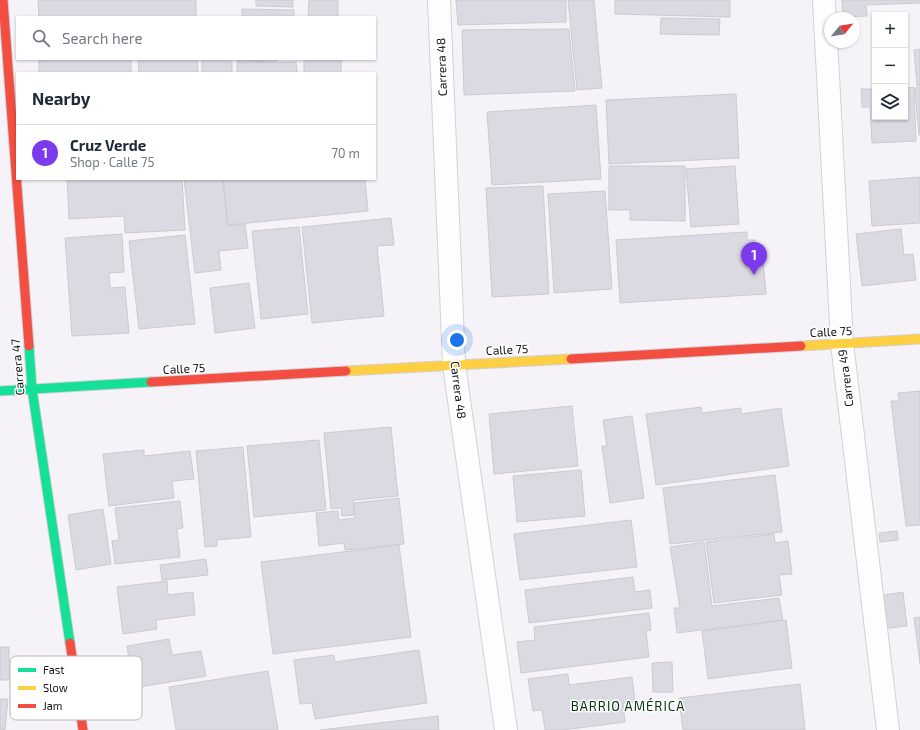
<!DOCTYPE html>
<html lang="en">
<head>
<meta charset="utf-8">
<style>
	body { margin:0; font-family:"Exo 2",sans-serif; background:#f6f6f7; color:#1f2937 }
	.controls { position:absolute; right:12px; top:12px; display:grid; overflow:hidden; border-radius:0px; box-shadow:0 1px 3px #0004 }
	.controls button { width:36px; height:36px; display:grid; place-items:center; padding:0; border:0; border-bottom:1px solid #e0e1e3; background:#fff; color:#1f2937; font:20px sans-serif }
	.compass { position:absolute; left:824px; top:12px; width:36px; height:36px; border-radius:50%; background:#fff; box-shadow:0 1px 3px #0004; rotate:60deg }
	.you { position:absolute; left:457px; top:340px; width:14px; height:14px; margin:-10px; border:3px solid #fff; border-radius:50%; background:#1a73e8; box-shadow:0 0 0 6px #1a73e833 }
	.badge { display:grid; place-items:center; width:26px; height:26px; border-radius:50%; background:#7c3aed; color:#fff; font-size:13px; font-weight:700 }
	.pin { position:absolute; translate:-50% -33px; filter:drop-shadow(0 1px 2px #0008) }
	.pin::after { content:''; position:absolute; top:21px; width:14px; height:12px; background:inherit; clip-path:polygon(0 0,100% 0,50% 100%) }
	.list { margin:0; padding:0; list-style:none }
	h2 { display:flex; justify-content:space-between; align-items:center; height:52px; margin:0; padding:0 16px; font-size:17px }
	h2 small { font-size:13px; font-weight:400; color:#747a83 }
	.list li { display:grid; grid-template-columns:26px 1fr auto; gap:12px; align-items:center; box-sizing:border-box; height:56px; padding:0 16px; border-top:1px solid #e0e1e3 }
	.list b { display:block; font-size:15px; white-space:nowrap }
	.list p { margin:0; font-size:13px; white-space:nowrap; color:#747a83 }
	.list em { font-size:13px; font-style:normal; color:#747a83 }
	.icon { flex:none; width:22px; height:22px; fill:none; stroke:currentColor; stroke-width:2; stroke-linecap:round; stroke-linejoin:round }
	.map { position:relative; flex:none; width:920px; height:730px; overflow:hidden }
	.search { position:absolute; background:#fff; box-shadow:0 1px 3px #0004; left:16px; top:16px; width:360px; height:44px; display:flex; align-items:center; gap:10px; box-sizing:border-box; padding:0 14px; border-radius:0px; color:#747a83; font-size:15px }
	.panel { position:absolute; background:#fff; box-shadow:0 1px 3px #0004; left:16px; top:72px; width:360px; height:108px; border-radius:0px }
	.map>svg:first-child { display:block }
	.building { fill:#dbd9e2; stroke:#cdcbcf }
	.lines { fill:none; stroke-linecap:round; stroke-linejoin:round }
	.street-casing { stroke:#d3d1d4; stroke-width:24 }
	.fast-casing { stroke:#d3d1d4; stroke-width:11 }
	.slow-casing { stroke:#d3d1d4; stroke-width:11 }
	.jam-casing { stroke:#d3d1d4; stroke-width:11 }
	.street { stroke:#fefdfe; stroke-width:22 }
	.fast { stroke:#16e098; stroke-width:9 }
	.slow { stroke:#ffcf43; stroke-width:9 }
	.jam { stroke:#f24e42; stroke-width:9 }
	.labels { text-anchor:middle; stroke-width:3; stroke-linejoin:round; paint-order:stroke }
	.street-label { font-size:12px; fill:#141215; stroke:#fff }
	.neighbourhood-label { font-size:13px; letter-spacing:1px; fill:#04330e; stroke:#fff }
	.key { fill:#fff; stroke:#b8b8b9; stroke-width:1 }
	.key-label { font-size:11px; fill:#141215 }
</style>
</head>
<body>
<div class="map">
<svg width="920" height="730" viewBox="0 0 920 730">
	<rect width="100%" height="100%" fill="#f6f3f8"/>
	<g class="building">
		<path d="M38,0H196V17H39Z"/>
		<path d="M256,0H293V7L256,6Z"/>
		<path d="M309,0H338V17H308Z"/>
		<path d="M456,0H566V22L458,25Z"/>
		<path d="M568,0H594L602,88L577,90Z"/>
		<path d="M615,0H730V17L615,14Z"/>
		<path d="M842,0H920V3L866,5L867,16L843,17Z"/>
		<path d="M242,9L294,10V17H242Z"/>
		<path d="M661,18L720,19L719,35L660,34Z"/>
		<path d="M569,29L575,91L464,95L462,30Z"/>
		<path d="M920,49V85L917,86L914,50Z"/>
		<rect x="39" y="59" width="92" height="14"/>
		<path d="M138,59H197L198,73H139Z"/>
		<rect x="202" y="59" width="30" height="14"/>
		<path d="M237,59H277V61L237,62Z"/>
		<rect x="304" y="59" width="37" height="14"/>
		<path d="M296,62L297,73H237V63Z"/>
		<path d="M914,87L916,141L872,143L870,107H862L861,89H875V117H905V88Z"/>
		<path d="M920,87V135H919L915,88Z"/>
		<path d="M736,94L739,158L609,164L606,100Z"/>
		<path d="M596,105L601,179L492,185L487,112Z"/>
		<path d="M609,166H685V221L630,220V210H609Z"/>
		<path d="M735,166L739,224L691,227L686,169Z"/>
		<path d="M920,177V223L872,226L869,181Z"/>
		<path d="M67,179H182L185,230L125,233L124,216L69,219Z"/>
		<path d="M184,179H223L228,226L245,224L248,248L219,251L221,270L195,273Z"/>
		<path d="M223,179H365L368,211L228,225Z"/>
		<path d="M543,186L549,294L492,297L486,188Z"/>
		<path d="M605,191L612,289L554,293L548,194Z"/>
		<path d="M391,218L394,245L377,246L384,316L312,323L302,227Z"/>
		<path d="M299,227L308,314L261,319L252,231Z"/>
		<path d="M901,229L904,255L913,254L916,280L862,286L856,234Z"/>
		<path d="M747,232V240H755L756,260H763L766,294L620,303L616,240Z"/>
		<path d="M122,234L124,272L109,273L110,288L125,287L129,333L72,336L65,238Z"/>
		<path d="M185,235L195,324L139,329L129,241Z"/>
		<path d="M249,283L255,328L215,333L210,288Z"/>
		<path d="M920,391V525L906,526L891,401H899L898,393Z"/>
		<path d="M572,406L578,466L494,474L489,414Z"/>
		<path d="M701,407L702,413L741,408V414L781,408L789,466L656,485L646,414Z"/>
		<path d="M632,416L644,498L610,503L602,446H607L603,420Z"/>
		<path d="M391,427L398,496L353,500L354,515L342,516L341,508L331,509L324,433Z"/>
		<path d="M319,440L326,510L254,517L247,446Z"/>
		<path d="M243,447L251,537L217,540V546L205,547L196,451Z"/>
		<path d="M144,450V456L190,451L194,479L172,481L174,498L109,506L103,454Z"/>
		<path d="M581,470L585,516L517,522L513,476Z"/>
		<path d="M775,475L782,532L670,544L663,488Z"/>
		<path d="M399,498L404,544L345,550L344,543L319,546L316,513L338,511L339,520L355,518L354,503Z"/>
		<path d="M180,501L183,528L177,529L180,557L115,564L112,541L119,540L115,508Z"/>
		<path d="M103,509L111,564L76,570L68,515Z"/>
		<path d="M631,520L637,567L520,580L514,534Z"/>
		<path d="M897,531L898,540L880,542L879,533Z"/>
		<path d="M774,534L775,543L788,541L792,574L779,575L782,595L714,603L706,542Z"/>
		<path d="M704,542L712,606L779,598L783,620L677,633L674,608H680L670,547Z"/>
		<path d="M399,545L411,637L273,654L261,562Z"/>
		<path d="M206,559L208,575L162,580L160,565Z"/>
		<path d="M633,577L635,592L650,590L652,608L529,623L525,590Z"/>
		<path d="M167,581L168,595L193,592L195,615L156,620L157,629L123,634L117,587Z"/>
		<path d="M903,592L907,626L882,629L878,596Z"/>
		<path d="M649,613L651,630L646,631L649,657L521,673L517,642L535,640L534,627Z"/>
		<path d="M920,617V664L914,618Z"/>
		<path d="M786,620L792,668L708,679L702,631Z"/>
		<path d="M169,639L172,655L201,651L206,676L133,688L127,646Z"/>
		<rect x="0" y="647" width="9" height="33"/>
		<path d="M419,650L427,703L315,719L312,703L300,704L294,660L334,655L335,662Z"/>
		<path d="M672,662L673,692H653L652,663Z"/>
		<path d="M268,671L278,730H176L169,687Z"/>
		<path d="M568,674L569,685L632,677L635,702L623,703L625,722L563,730H545L542,710L533,711L528,679Z"/>
		<path d="M800,684L805,730H683L679,698Z"/>
		<path d="M0,699H8L5,730H0Z"/>
		<path d="M438,716L439,730H320Z"/>
	</g>
	<g class="lines">
		<g class="street-casing">
			<g id="street">
				<path d="M439,0L454,365L506,730"/>
				<path d="M824,0L842,343L888,730"/>
			</g>
		</g>
		<g class="fast-casing">
			<g id="fast">
				<path d="M29,346L32,389L70,643"/>
				<path d="M0,391L151,382"/>
			</g>
		</g>
		<g class="slow-casing">
			<g id="slow">
				<path d="M801,346L920,339"/>
				<path d="M346,371L571,359"/>
			</g>
		</g>
		<g class="jam-casing">
			<g id="jam">
				<path d="M3,0L29,346"/>
				<path d="M571,359L801,346"/>
				<path d="M151,382L346,371"/>
				<path d="M70,643L83,730"/>
			</g>
		</g>
		<use href="#street" class="street"/>
		<use href="#fast" class="fast"/>
		<use href="#slow" class="slow"/>
		<use href="#jam" class="jam"/>
	</g>
	<g class="labels">
		<g class="street-label">
			<text transform="translate(442 67) rotate(-92)" y="4">Carrera 48</text>
			<text transform="translate(831 332) rotate(-3)" y="4">Calle 75</text>
			<text transform="translate(507 350) rotate(-3)" y="4">Calle 75</text>
			<text transform="translate(18 367) rotate(-95)" y="4">Carrera 47</text>
			<text transform="translate(184 369) rotate(-3)" y="4">Calle 75</text>
			<text transform="translate(846 378) rotate(-97)" y="4">Carrera 49</text>
			<text transform="translate(458 390) rotate(83)" y="4">Carrera 48</text>
		</g>
		<g class="neighbourhood-label">
			<text x="628" y="711">BARRIO AMÉRICA</text>
		</g>
	</g>
	<rect x="10" y="656" width="132" height="64" rx="6" class="key"/>
	<rect x="18" y="668" width="18" height="4" fill="#16e098"/>
	<rect x="18" y="686" width="18" height="4" fill="#ffcf43"/>
	<rect x="18" y="704" width="18" height="4" fill="#f24e42"/>
	<g class="key-label">
		<text x="43" y="674">Fast</text>
		<text x="43" y="692">Slow</text>
		<text x="43" y="710">Jam</text>
	</g>
</svg>
<div class="controls">
<button>+</button>
<button>−</button>
<button><svg class="icon" aria-label="layers" viewBox="0 0 24 24"><path d="M12 4l9 5-9 5-9-5zM3 14l9 5 9-5"/></svg></button>
</div>
<svg class="compass" viewBox="-18 -18 36 36"><path d="M0-13l5 13h-10z" fill="#e53935"/><path d="M0 13l5-13h-10z" fill="#747a83"/></svg>
<div class="you"></div>
<div class="pin badge" style="left:754px;top:275px">1</div>
<div class="search"><svg class="icon" aria-label="search" viewBox="0 0 24 24"><circle cx="10" cy="10" r="6"/><path d="M15 15l6 6"/></svg>Search here</div>
<section class="panel">
<h2>Nearby<small></small></h2>
<ul class="list">
<li><span class="badge">1</span><div><b>Cruz Verde</b><p>Shop · Calle 75</p></div><em>70 m</em></li>
</ul>
</section>
</div>
</body>
</html>
